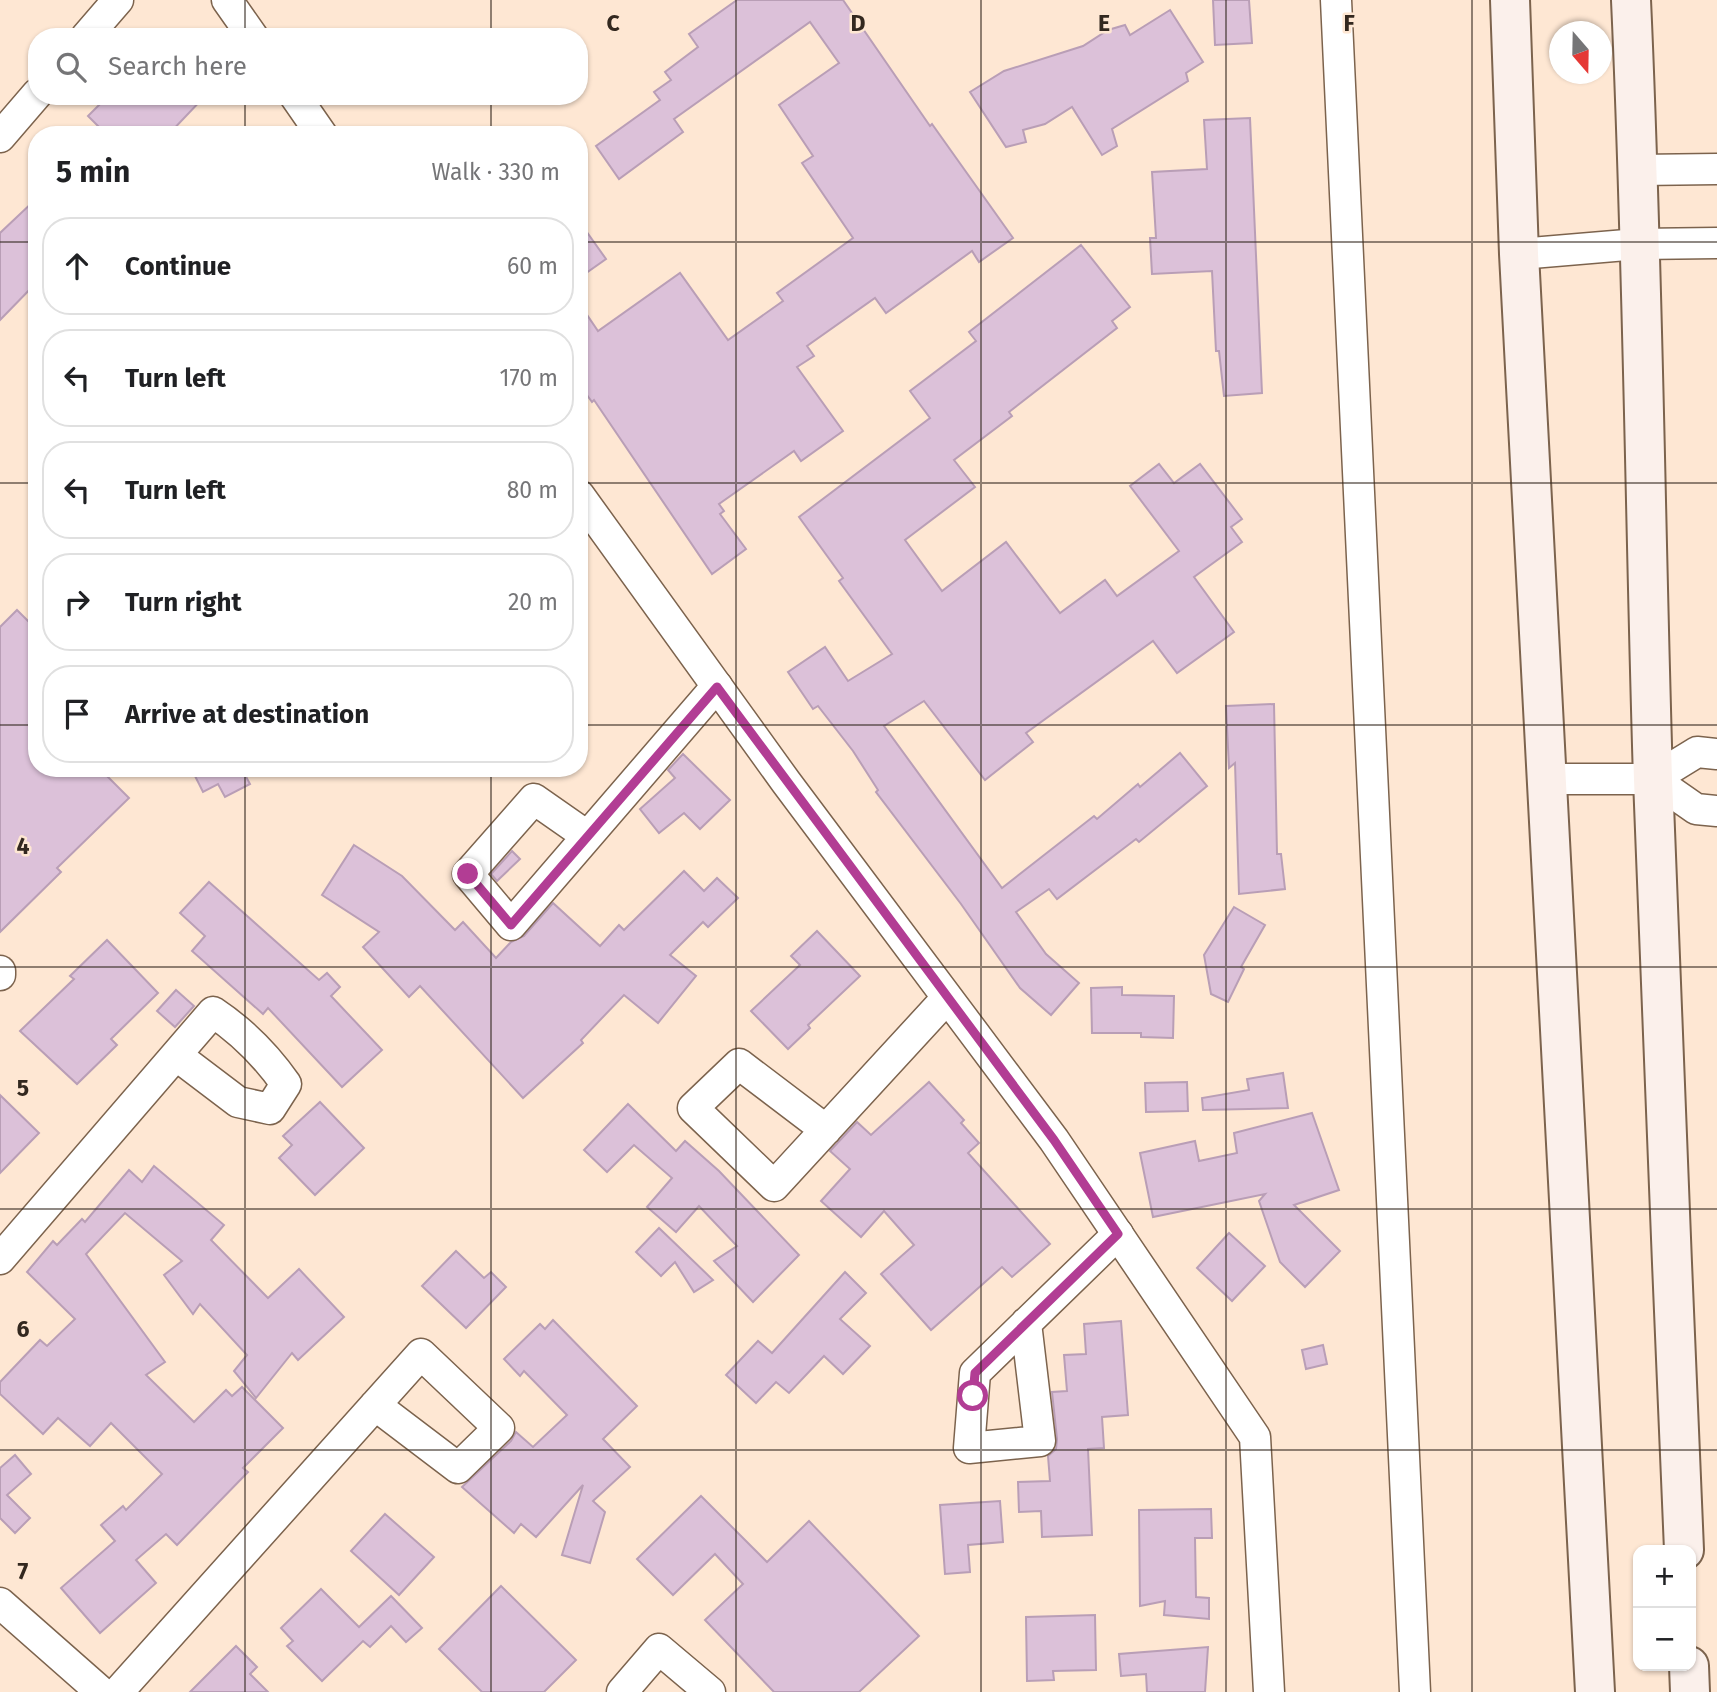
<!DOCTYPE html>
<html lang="en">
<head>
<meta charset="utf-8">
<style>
	body { margin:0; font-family:"Fira Sans",sans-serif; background:#f6f6f6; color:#202124 }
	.controls { position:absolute; right:21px; bottom:21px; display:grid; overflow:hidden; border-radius:14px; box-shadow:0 2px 5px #0004 }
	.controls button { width:63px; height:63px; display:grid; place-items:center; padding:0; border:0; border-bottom:2px solid #e0e0e0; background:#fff; color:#202124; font:35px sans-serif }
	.compass { position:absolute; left:1549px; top:21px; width:63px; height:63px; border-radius:50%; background:#fff; box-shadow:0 2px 5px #0004; rotate:160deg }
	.stop { position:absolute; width:21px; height:21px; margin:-16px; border:5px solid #b23d94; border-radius:50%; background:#fff }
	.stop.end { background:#b23d94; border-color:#fff; box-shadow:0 2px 7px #0008 }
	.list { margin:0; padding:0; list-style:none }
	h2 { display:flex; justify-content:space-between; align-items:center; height:91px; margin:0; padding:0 28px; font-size:30px }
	h2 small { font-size:23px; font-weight:400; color:#757577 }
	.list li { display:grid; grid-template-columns:46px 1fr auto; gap:21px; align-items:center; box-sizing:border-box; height:98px; margin:0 14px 14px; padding:0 14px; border:2px solid #e0e0e0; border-radius:28px }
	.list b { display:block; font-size:26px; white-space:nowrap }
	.list em { font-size:23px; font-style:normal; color:#757577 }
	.icon { flex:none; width:38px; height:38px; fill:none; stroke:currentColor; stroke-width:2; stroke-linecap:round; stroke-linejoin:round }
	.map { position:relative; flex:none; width:1717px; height:1692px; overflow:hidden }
	.search { position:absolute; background:#fff; box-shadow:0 2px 5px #0004; left:28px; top:28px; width:560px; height:77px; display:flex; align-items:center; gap:18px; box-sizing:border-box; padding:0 24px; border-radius:28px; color:#757577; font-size:26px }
	.panel { position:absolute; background:#fff; box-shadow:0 2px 5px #0004; left:28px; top:126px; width:560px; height:651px; border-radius:28px }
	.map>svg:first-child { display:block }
	.building { fill:#dcc1d9; stroke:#b99eb6; stroke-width:2 }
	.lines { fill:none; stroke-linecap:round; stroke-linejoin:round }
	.minor-casing { stroke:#7c634d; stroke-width:33 }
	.secondary-casing { stroke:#7c634d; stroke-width:42 }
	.minor { stroke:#fff; stroke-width:30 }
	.secondary { stroke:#fbf0eb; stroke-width:38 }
	.route { stroke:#b23d94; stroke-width:9 }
	.grid { fill:none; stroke:#33281f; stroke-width:2; stroke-opacity:0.55 }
	.grid-label { font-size:23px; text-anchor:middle; font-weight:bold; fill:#33281f; stroke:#fee7d3; stroke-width:5; stroke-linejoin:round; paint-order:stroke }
</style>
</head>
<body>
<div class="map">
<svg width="1717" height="1692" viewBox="0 0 1717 1692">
	<rect width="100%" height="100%" fill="#fee7d3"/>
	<g class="building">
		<path d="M737,0H843L930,126L932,124L1013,238L979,262L972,251L886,313L875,298L807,346L814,356L797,367L843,431L801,461L794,451L719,504L724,511L720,514L746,549L712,574L594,400L592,402L579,384V303L598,331L680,273L728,340L783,301L777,293L853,238L802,163L813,156L779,105L839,63L810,22L674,119L683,132L619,179L596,146L660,100L654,92L671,80L665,72L698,47L689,34Z"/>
		<path d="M1213,0H1249L1252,43L1215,45Z"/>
		<path d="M1170,10L1203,62L1186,73L1188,81L1112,129L1117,146L1102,155L1072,107L1045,124L1023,130L1026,142L1006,147L970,92L1004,71L1083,46L1108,30L1125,25L1130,35Z"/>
		<path d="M108,96H205L168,135H107L88,116Z"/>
		<path d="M1250,118L1262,393L1224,396L1219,351H1216L1212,271L1152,274L1150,238H1156L1152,172L1207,169L1204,120Z"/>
		<path d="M37,198V282L0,320V233Z"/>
		<path d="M579,221L606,259L579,278Z"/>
		<path d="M1081,245L1130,307L1112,321L1117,328L1009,412L1012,416L954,460L975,487L905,540L942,591L1006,542L1060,613L1105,580L1117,596L1179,551L1130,486L1159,464L1174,483L1200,464L1242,519L1231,527L1242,542L1194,577L1234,632L1177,673L1153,641L1026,733L1033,742L985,780L924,701L884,726L1002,888L1094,816L1097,819L1138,784L1140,787L1180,753L1207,786L1139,842L1136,839L1057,899L1049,889L1016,912L1046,954L1079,983L1051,1015L1020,988L961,904L876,792L878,790L853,751L818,706L813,709L788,672L825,647L848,681L892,654L839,581L843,578L799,517L930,418L910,391L976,341L969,332Z"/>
		<path d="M17,610L37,630V768H99L129,798L57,868L61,872L0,932V627Z"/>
		<path d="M1274,704L1277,854H1281L1285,889L1239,894L1235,763L1229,768L1226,706Z"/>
		<path d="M683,754L730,800L700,829L684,813L659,833L640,809L675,778L668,770Z"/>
		<path d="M191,768H248L243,771L250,784L225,797L218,784L203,792Z"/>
		<path d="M354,845L402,876L455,930L463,922L496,958L511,942L524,936L553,903L600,946L619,925L624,930L684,871L704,891L717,878L738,898L708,927L703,922L670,955L696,976L658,1023L624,995L581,1040L583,1043L523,1098L420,986L409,997L363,947L379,932L322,895Z"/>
		<path d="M512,851L520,859L497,881L491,874Z"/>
		<path d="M209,882L319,980L327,973L340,987L331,996L382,1050L342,1087L268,1008L263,1014L192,951L205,936L180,913Z"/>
		<path d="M1234,907L1265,925L1241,967L1244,969L1228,1002L1211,994L1204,955Z"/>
		<path d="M817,931L860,976L808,1025L810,1028L788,1049L751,1011L800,965L791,956Z"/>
		<path d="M107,940L158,993L111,1039L117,1045L77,1084L20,1031L74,979L70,976Z"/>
		<path d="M1122,987V995L1174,996L1173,1038L1141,1037V1033H1092L1091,988Z"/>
		<path d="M176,990L194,1006L175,1027L157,1011Z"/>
		<path d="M1283,1073L1288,1108L1203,1110L1202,1098L1249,1090L1247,1079Z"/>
		<path d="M929,1082L964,1120L961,1123L979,1143L968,1153L1050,1244L1012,1277L1002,1267L931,1330L881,1274L914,1245L884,1211L861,1237L821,1201L850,1169L830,1151L857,1122L871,1135Z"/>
		<path d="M1187,1082L1188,1111L1146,1112L1145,1083Z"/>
		<path d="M0,1095L39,1133L0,1173Z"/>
		<path d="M320,1102L364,1148L315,1195L279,1158L292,1145L283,1136Z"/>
		<path d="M628,1104L676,1151L685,1141L719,1171L799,1255L753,1302L714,1261L737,1246L699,1206L676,1232L647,1207L672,1178L634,1145L607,1172L584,1150Z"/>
		<path d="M1312,1113L1339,1190L1294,1205L1340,1251L1305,1287L1280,1262L1259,1201L1265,1194L1153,1217L1140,1153L1195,1141L1199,1161L1237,1153L1234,1133Z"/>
		<path d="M154,1166L224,1225L211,1240L268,1298L299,1269L344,1317L298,1360L292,1353L256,1398L234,1371L247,1355L200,1304L193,1314L164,1275L182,1261L125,1213L86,1254L165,1362L146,1375L194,1422L226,1390L232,1396L242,1387L283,1428L243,1468L248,1472L177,1545L166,1534L136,1560L156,1583L100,1633L61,1588L115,1541L101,1525L123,1506L126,1510L162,1474L111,1423L90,1446L58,1418L43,1434L0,1394V1382L40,1340L47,1346L75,1319L27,1272L53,1241L57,1245L82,1219L85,1222L129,1170L142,1182Z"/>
		<path d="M659,1228L684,1252L713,1280L694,1292L675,1262L661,1276L636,1252Z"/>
		<path d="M1229,1233L1265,1266L1232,1301L1197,1268Z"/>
		<path d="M456,1251L484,1278L491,1272L506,1287L466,1328L422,1286Z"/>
		<path d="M845,1272L866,1293L840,1319L870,1346L843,1374L824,1356L789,1393L776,1382L756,1403L726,1375L758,1341L772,1353Z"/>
		<path d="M553,1320L637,1406L603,1439L630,1467L593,1501L605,1512L590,1563L562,1555L583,1485L536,1537L521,1524L514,1533L462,1487L511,1441L516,1432L533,1447L567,1415L524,1371L520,1376L504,1359L540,1324L545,1329Z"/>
		<path d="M1121,1321L1128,1415L1102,1417L1104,1448L1088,1449L1092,1535L1042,1537L1041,1511L1019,1512L1018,1482L1050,1481L1048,1456L1056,1449L1057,1439L1052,1392L1067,1391L1064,1355L1086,1354L1084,1324Z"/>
		<path d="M1323,1345L1327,1364L1306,1369L1302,1350Z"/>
		<path d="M15,1455L31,1474L7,1495L30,1518L15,1533L0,1518V1468Z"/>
		<path d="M701,1496L767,1562L809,1521L919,1636L859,1692H774L705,1620L743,1584L715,1554L673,1595L637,1559Z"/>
		<path d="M1000,1501L1003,1542L968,1545L970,1572L945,1574L940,1505Z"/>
		<path d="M1211,1509L1212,1538H1195L1196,1597L1209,1598V1619L1164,1615L1165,1601L1140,1606L1139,1510Z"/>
		<path d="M385,1514L434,1557L399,1595L351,1551Z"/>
		<path d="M501,1586L576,1660L544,1692H482L439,1649Z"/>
		<path d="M321,1589L359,1627L391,1596L422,1628L406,1642L391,1626L370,1647L363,1641L322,1681L287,1646L293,1641L281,1628Z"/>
		<path d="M1095,1615L1096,1670L1053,1671L1054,1680L1027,1681L1026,1617Z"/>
		<path d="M236,1646L257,1667L250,1674L268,1692H190Z"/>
		<path d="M1208,1647L1205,1692H1147L1146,1674L1121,1676L1119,1654Z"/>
	</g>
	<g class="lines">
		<g class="minor-casing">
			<g id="minor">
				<path d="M227,0L253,37"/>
				<path d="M1336,0L1415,1692"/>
				<path d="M86,37L118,0"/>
				<path d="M295,96L322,135"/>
				<path d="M0,137L37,94"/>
				<path d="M1639,170L1717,169"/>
				<path d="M1519,254L1638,244L1717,243"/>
				<path d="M579,495L786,782L1054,1140L1255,1437L1269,1692"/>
				<path d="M1547,779H1653L1697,752L1717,754"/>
				<path d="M1653,779L1696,809L1717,811"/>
				<path d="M587,836L534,799L468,874L511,925L717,686"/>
				<path d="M0,971V975"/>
				<path d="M826,1130L739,1064L693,1108L774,1186L947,998"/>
				<path d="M0,1259L213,1012C243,1032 265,1054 286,1084L270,1109L238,1102L176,1055"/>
				<path d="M1026,1323L1040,1441L969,1448L975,1373L1118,1234"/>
				<path d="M0,1603L101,1692"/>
				<path d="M118,1692L421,1354L499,1428L458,1468L375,1405"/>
				<path d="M622,1692L659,1649L710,1692"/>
			</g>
		</g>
		<g class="secondary-casing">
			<g id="secondary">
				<path d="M1510,0L1519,254L1595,1692"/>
				<path d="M1631,0C1643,260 1645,519 1653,779C1661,1036 1674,1293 1684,1550"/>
				<path d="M1689,1666L1690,1692"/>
			</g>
		</g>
		<use href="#minor" class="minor"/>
		<use href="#secondary" class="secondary"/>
	</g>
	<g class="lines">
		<path class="route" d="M468,874L511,925L717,687L1054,1140L1118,1234L975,1373L973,1396"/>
	</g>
	<path class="grid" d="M245,0V37M491,0V37M736,0V1692M981,0V1692M1226,0V1692M1472,0V1692M245,96V135M491,96V135M0,242H37M579,242H1717M0,483H37M579,483H1717M0,725H37M579,725H1717M245,768V1692M491,768V1692M0,967H1717M0,1209H1717M0,1450H1717"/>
	<g class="grid-label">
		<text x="613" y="31">C</text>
		<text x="858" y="31">D</text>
		<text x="1104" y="31">E</text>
		<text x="1349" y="31">F</text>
		<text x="23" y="854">4</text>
		<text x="23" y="1096">5</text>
		<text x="23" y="1337">6</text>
		<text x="23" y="1579">7</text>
	</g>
</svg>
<div class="controls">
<button>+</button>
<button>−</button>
</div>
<svg class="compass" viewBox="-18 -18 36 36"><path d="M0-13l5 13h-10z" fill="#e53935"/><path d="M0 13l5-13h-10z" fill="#757577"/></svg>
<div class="stop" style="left:973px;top:1396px"></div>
<div class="stop end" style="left:468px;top:874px"></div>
<div class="search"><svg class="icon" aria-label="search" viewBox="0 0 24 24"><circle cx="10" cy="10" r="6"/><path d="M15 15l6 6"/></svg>Search here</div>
<section class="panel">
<h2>5 min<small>Walk · 330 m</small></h2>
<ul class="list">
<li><svg class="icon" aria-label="ahead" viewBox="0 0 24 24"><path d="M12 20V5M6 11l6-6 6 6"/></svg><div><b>Continue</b></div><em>60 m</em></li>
<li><svg class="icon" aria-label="left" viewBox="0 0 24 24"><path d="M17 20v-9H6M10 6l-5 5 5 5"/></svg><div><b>Turn left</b></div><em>170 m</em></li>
<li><svg class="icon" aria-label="left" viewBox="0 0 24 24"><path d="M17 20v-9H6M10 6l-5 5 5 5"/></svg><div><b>Turn left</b></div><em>80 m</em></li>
<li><svg class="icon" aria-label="right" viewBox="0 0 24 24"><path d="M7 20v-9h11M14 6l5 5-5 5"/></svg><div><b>Turn right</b></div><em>20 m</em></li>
<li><svg class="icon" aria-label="arrive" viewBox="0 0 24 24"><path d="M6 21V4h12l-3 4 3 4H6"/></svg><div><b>Arrive at destination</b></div></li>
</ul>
</section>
</div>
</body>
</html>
